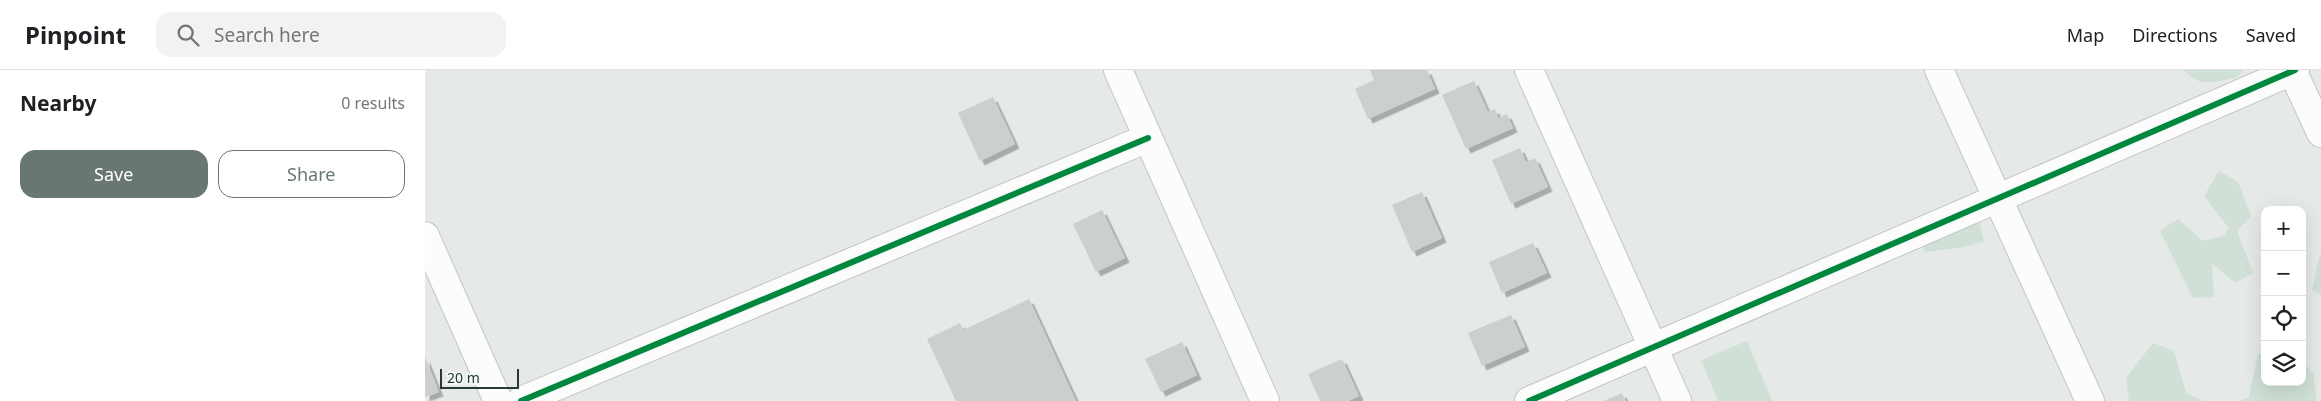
<!DOCTYPE html>
<html lang="en">
<head>
<meta charset="utf-8">
<style>
	body { margin:0; font-family:"Noto Sans",sans-serif; background:#f2f2f2; color:#202124 }
	.controls { position:absolute; right:15px; bottom:15px; display:grid; overflow:hidden; border-radius:10px; box-shadow:0 5px 20px #0002 }
	.controls button { width:45px; height:45px; display:grid; place-items:center; padding:0; border:0; border-bottom:1px solid #e0e0e0; background:#fff; color:#202124; font:25px sans-serif }
	.scale { position:absolute; left:15px; bottom:12px; width:79px; box-sizing:border-box; padding-left:5px; border:2px solid #253a36; border-top:0; font-size:14px; line-height:18px; white-space:nowrap; color:#253a36; -webkit-text-stroke:4px #f3f8f6; paint-order:stroke }
	.list { margin:0; padding:0; list-style:none }
	h2 { display:flex; justify-content:space-between; align-items:center; height:65px; margin:0; padding:0 20px; font-size:21px }
	h2 small { font-size:16px; font-weight:400; color:#757577 }
	.actions { display:flex; gap:10px; padding:15px 20px }
	.actions a { flex:1; padding:11px 0; border:1px solid #687774; border-radius:15px; text-align:center; font-size:18px; color:#687774 }
	.actions .main { background:#687774; color:#fff }
	.icon { flex:none; width:28px; height:28px; fill:none; stroke:currentColor; stroke-width:2; stroke-linecap:round; stroke-linejoin:round }
	.map { position:relative; flex:none; width:1896px; height:331px; overflow:hidden }
	header { display:flex; align-items:center; gap:30px; box-sizing:border-box; height:70px; padding:0 25px; background:#fff; border-bottom:1px solid #e0e0e0 }
	header strong { font-size:24px }
	nav { display:flex; gap:28px; margin-inline-start:auto; font-size:18px }
	.search { width:350px; height:45px; background:#f2f2f2; display:flex; align-items:center; gap:12px; box-sizing:border-box; padding:0 18px; border-radius:15px; color:#757577; font-size:19px }
	main { display:flex }
	aside { flex:1; background:#fff }
	.map>svg:first-child { display:block }
	.green { fill:#d0e0d6 }
	.building { fill:#cbd0ce; filter:url(#shadow) }
	.lines { fill:none; stroke-linecap:round; stroke-linejoin:round }
	.minor-casing { stroke:#c2c6c4; stroke-width:30 }
	.minor { stroke:#fbfcfb; stroke-width:28 }
	.cycleway-casing { stroke:#f3f8f6; stroke-width:9 }
	.cycleway { stroke:#00873e; stroke-width:6 }
</style>
</head>
<body>
<header>
<strong>Pinpoint</strong>
<div class="search"><svg class="icon" aria-label="search" viewBox="0 0 24 24"><circle cx="10" cy="10" r="6"/><path d="M15 15l6 6"/></svg>Search here</div>
<nav><a>Map</a><a>Directions</a><a>Saved</a></nav>
</header>
<main>
<aside>
<h2>Nearby<small>0 results</small></h2>
<ul class="list">
</ul>
<div class="actions"><a class="main">Save</a><a>Share</a></div>
</aside>
<div class="map">
<svg width="1896" height="331" viewBox="0 0 1896 331">
	<defs>
		<filter id="shadow"><feDropShadow dx="4.5" dy="4.5" stdDeviation="0" flood-color="#0004"/></filter>
	</defs>
	<rect width="100%" height="100%" fill="#e5e9e7"/>
	<g class="green">
		<path d="M1759,0H1818L1811,8C1790,11 1775,19 1759,0Z"/>
		<path d="M1794,101L1813,112L1826,146L1812,161L1828,203L1810,213L1787,193L1789,227L1768,228L1735,161L1753,149L1778,171L1799,166L1804,158L1779,126Z"/>
		<path d="M1552,141L1559,172L1539,177L1500,182L1494,162Z"/>
		<path d="M1895,184H1896V225L1887,220Z"/>
		<path d="M1322,271L1347,331H1293L1276,290Z"/>
		<path d="M1728,273L1749,281L1761,323L1778,331H1704L1701,308Z"/>
		<path d="M1840,282V312H1877V291L1888,303L1892,331H1814L1824,327L1833,284Z"/>
	</g>
	<g class="building">
		<path d="M945,0H1002L1010,19L943,49L930,19L949,10Z"/>
		<path d="M1049,11L1063,42L1070,39L1073,48L1082,44L1088,58L1041,79L1017,25Z"/>
		<path d="M568,27L590,74L555,91L533,43Z"/>
		<path d="M1095,78L1101,92L1110,88L1123,117L1086,134L1067,90Z"/>
		<path d="M997,122L1017,168L987,182L967,135Z"/>
		<path d="M677,140L700,188L671,202L648,154Z"/>
		<path d="M1108,173L1122,203L1077,223L1064,192Z"/>
		<path d="M604,229L651,331H531L502,269L535,253L538,260Z"/>
		<path d="M1086,245L1100,277L1057,296L1043,263Z"/>
		<path d="M757,272L772,305L736,322L720,289Z"/>
		<path d="M0,287L14,322L0,327Z"/>
		<path d="M917,289L934,326L923,331H895L883,304Z"/>
		<path d="M1197,323L1201,331H1179Z"/>
	</g>
	<g class="lines">
		<g class="minor-casing">
			<g id="minor">
				<path d="M693,0L840,331"/>
				<path d="M1104,0L1252,331"/>
				<path d="M1514,0L1665,331"/>
				<path d="M1867,0L1896,63"/>
				<path d="M0,166L73,331"/>
				<path d="M96,331L723,68"/>
				<path d="M1104,331L1870,0"/>
			</g>
		</g>
		<use href="#minor" class="minor"/>
		<g class="cycleway-casing">
			<g id="cycleway">
				<path d="M96,331L723,68"/>
				<path d="M1104,331L1870,0"/>
			</g>
		</g>
		<use href="#cycleway" class="cycleway"/>
	</g>
</svg>
<div class="controls">
<button>+</button>
<button>−</button>
<button><svg class="icon" aria-label="locate" viewBox="0 0 24 24"><circle cx="12" cy="12" r="6"/><path d="M12 2v4M12 18v4M2 12h4M18 12h4"/></svg></button>
<button><svg class="icon" aria-label="layers" viewBox="0 0 24 24"><path d="M12 4l9 5-9 5-9-5zM3 14l9 5 9-5"/></svg></button>
</div>
<div class="scale">20 m</div>
</div>
</main>
</body>
</html>
